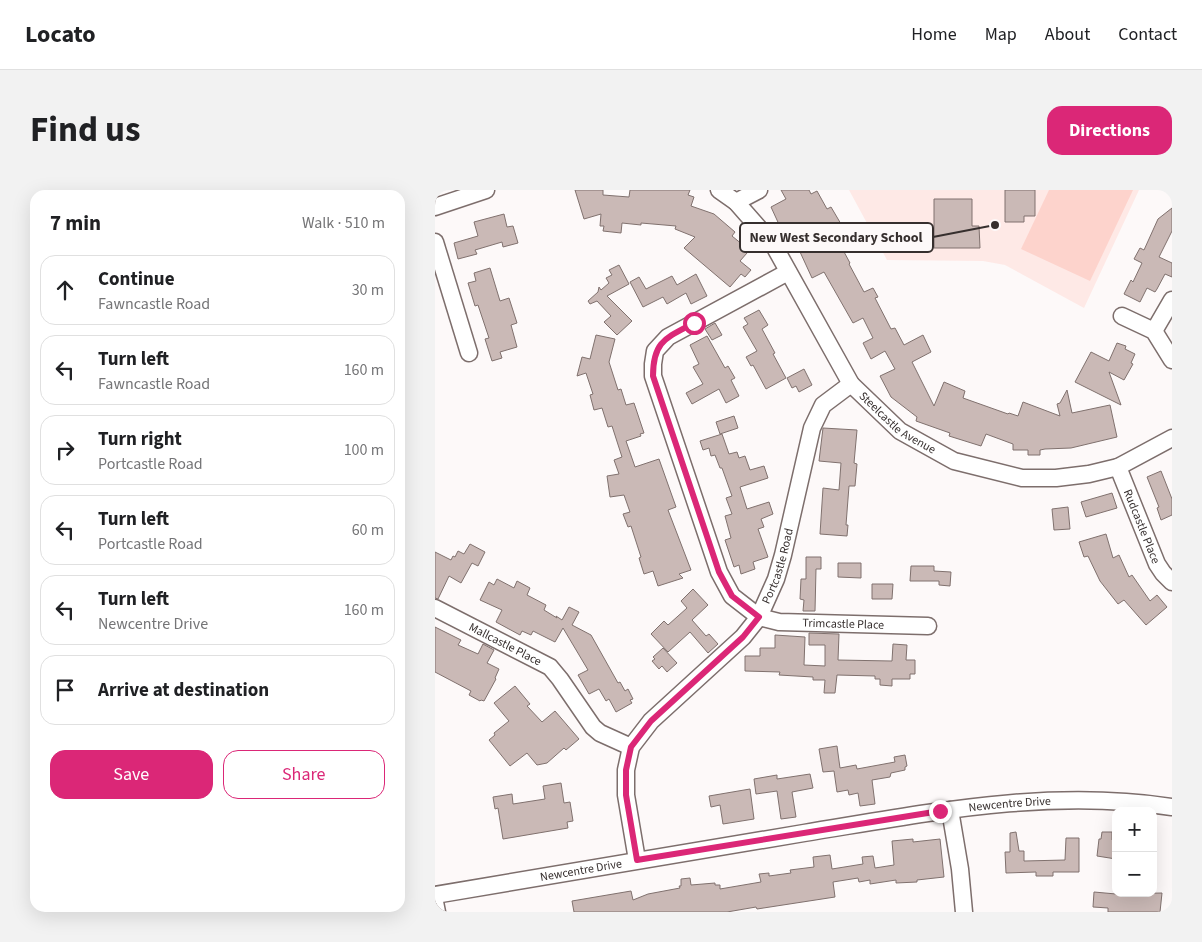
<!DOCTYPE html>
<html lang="en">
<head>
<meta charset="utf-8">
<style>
	body { margin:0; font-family:"Source Sans 3",sans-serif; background:#f2f2f2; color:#202124 }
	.controls { position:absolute; right:15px; bottom:15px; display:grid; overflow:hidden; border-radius:10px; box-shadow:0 5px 20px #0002 }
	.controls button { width:45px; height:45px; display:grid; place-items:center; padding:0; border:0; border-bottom:1px solid #e0e0e0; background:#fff; color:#202124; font:25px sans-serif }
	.stop { position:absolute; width:15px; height:15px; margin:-11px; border:4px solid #db2777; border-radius:50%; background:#fff }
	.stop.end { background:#db2777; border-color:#fff; box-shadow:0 1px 5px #0008 }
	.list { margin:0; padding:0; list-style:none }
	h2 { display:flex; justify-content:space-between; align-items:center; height:65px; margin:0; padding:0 20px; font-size:21px }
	h2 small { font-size:16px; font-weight:400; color:#757577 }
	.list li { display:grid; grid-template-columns:32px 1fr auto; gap:15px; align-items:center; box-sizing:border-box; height:70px; margin:0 10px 10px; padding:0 10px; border:1px solid #e0e0e0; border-radius:15px }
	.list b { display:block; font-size:19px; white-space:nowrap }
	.list p { margin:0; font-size:16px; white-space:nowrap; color:#757577 }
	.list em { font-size:16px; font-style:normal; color:#757577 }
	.actions { display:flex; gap:10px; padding:15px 20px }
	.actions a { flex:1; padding:11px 0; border:1px solid #db2777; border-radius:15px; text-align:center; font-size:18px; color:#db2777 }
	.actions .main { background:#db2777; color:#fff }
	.icon { flex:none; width:28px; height:28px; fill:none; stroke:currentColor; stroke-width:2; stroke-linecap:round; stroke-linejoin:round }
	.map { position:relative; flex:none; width:737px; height:722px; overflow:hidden; border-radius:15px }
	header { display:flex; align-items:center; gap:30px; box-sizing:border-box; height:70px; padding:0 25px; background:#fff; border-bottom:1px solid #e0e0e0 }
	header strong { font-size:24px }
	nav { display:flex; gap:28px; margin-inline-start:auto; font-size:18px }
	.intro { display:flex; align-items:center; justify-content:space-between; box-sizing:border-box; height:120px; padding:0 30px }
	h1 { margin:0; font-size:35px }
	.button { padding:12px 22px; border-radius:15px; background:#db2777; color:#fff; font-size:18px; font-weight:700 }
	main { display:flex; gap:30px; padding:0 30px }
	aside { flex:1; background:#fff; border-radius:15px; box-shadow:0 5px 20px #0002 }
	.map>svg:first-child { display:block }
	.built { fill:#fee9e6 }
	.green { fill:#fdd3cc }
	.building { fill:#cab9b6; stroke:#80716e }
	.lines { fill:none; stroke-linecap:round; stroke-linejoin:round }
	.minor-casing { stroke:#7d6e6c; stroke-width:19 }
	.minor { stroke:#fff; stroke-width:16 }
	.route { stroke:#db2777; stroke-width:6 }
	.labels { text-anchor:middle; stroke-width:4.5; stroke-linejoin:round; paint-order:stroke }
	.street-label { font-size:12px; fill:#362f2e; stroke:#fdf9f9 }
	.leader { fill:none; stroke:#362f2e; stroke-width:2 }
	.callout-dot { fill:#362f2e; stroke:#fdf9f9; stroke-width:2 }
	.callout { fill:#fdf9f9; stroke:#362f2e; stroke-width:2 }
	.callout-label { font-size:14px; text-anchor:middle; font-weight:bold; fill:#362f2e }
</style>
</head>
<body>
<header>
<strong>Locato</strong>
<nav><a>Home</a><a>Map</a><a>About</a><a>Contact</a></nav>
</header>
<div class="intro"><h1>Find us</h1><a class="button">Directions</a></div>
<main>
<aside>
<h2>7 min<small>Walk · 510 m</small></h2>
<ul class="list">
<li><svg class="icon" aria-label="ahead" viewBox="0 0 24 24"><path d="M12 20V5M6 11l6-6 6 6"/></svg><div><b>Continue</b><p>Fawncastle Road</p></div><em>30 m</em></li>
<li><svg class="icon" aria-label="left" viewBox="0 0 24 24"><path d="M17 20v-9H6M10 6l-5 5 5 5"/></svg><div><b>Turn left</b><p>Fawncastle Road</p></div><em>160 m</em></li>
<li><svg class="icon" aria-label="right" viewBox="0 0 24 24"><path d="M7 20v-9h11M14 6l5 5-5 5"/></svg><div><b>Turn right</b><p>Portcastle Road</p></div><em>100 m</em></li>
<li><svg class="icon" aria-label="left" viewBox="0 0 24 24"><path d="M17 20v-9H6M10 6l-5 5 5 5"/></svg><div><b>Turn left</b><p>Portcastle Road</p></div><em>60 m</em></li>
<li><svg class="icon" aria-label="left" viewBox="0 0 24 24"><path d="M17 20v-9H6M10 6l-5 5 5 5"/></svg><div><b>Turn left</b><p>Newcentre Drive</p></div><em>160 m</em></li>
<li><svg class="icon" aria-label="arrive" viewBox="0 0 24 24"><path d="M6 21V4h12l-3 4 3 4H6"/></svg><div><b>Arrive at destination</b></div></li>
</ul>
<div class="actions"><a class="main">Save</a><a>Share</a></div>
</aside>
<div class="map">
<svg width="737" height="722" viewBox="0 0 737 722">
	<rect width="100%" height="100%" fill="#fdf9f9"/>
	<path class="built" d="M414,0H704L649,118L570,75L548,71L452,70Z"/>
	<path class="green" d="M614,0H698L655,91L586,59Z"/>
	<g class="building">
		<path d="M140,0H168V5L194,7L195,0H255L253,5L259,7L256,16L279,24L300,42L297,46L308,55L305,57L312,63L305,71L316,80L310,87L306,84L295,97L249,58L260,47L240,39L241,36L206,33V35L187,33L186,43L168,41L169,36H165L166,24L149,29Z"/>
		<path d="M346,0H374L376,4L382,1L392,19L396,17L406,34L395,40L408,60L415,73L414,74L429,102L438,98L443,107L440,108L456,139L460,138L469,155L488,145L496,162L477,172L499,216L509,192L530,201L528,208L573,224L574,223L583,226L588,212L625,226L622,214L625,213L632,200L637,223L675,215L682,247L636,258L610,259L605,260V265H593V260H578V254L551,244L546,256L514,246L515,243L481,231L482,227L456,207L445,186L460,179L450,161L436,169L428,153L438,148L428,128L418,133L389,82L377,88L360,51L353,54L336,17L351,9Z"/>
		<path d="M570,0H600V26H589V32H570Z"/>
		<path d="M499,9H537V36H544L545,58H499Z"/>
		<path d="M737,18V41L724,67L737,73V87L730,84L722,99L720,102L712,98L705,112L689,104L696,90L698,92L707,73L699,69L705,58L709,60L723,29Z"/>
		<path d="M69,24L72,37L78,36L83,53L68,57L67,52L40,60L42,64L23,69L19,53L43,46L39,32Z"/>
		<path d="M184,75L194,94L172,106L197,131L182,145L169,132L176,126L162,111L155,114L153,111L163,102L164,97L166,100L174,93L171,88L177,85L174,80Z"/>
		<path d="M55,78L65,111L74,108L82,133L76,135L82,157L65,162L67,168L57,171L50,149L54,148L43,115L40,116L33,93L41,91L39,83Z"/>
		<path d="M261,84L272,106L256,114L251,103L232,114L228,107L208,117L195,92L204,87L211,99L237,86L242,95Z"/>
		<path d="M324,120L333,135L327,139L340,163L338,164L351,188L331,199L318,175L316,176L311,167L322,161L308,137L313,134L309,128Z"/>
		<path d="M280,133L287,145L277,150L270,139Z"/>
		<path d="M161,145L180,149L174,172L183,200L186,199L191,215L199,213L209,243L205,244L206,246L191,251L200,277L224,269L241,317L233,320L256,380L244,384L248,388L223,396L218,381L209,384L204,368L206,367L196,336L193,337L188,324L195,322L189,305L175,307L172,286L184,284L179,270L187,267L177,236L173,237L167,218L159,220L155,205L158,204L151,183L142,186L147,167L155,169Z"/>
		<path d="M272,146L290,178L293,176L300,188L296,190L304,206L291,213L284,199L257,214L251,203L268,194L258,177L264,174L255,155Z"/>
		<path d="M682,153L691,156L690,159L700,164L696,173L698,174L689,190L674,182L686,215L640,192L656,162L674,171Z"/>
		<path d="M369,179L377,195L364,202L361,196L357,198L352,188Z"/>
		<path d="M299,226L303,238L285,244L281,232Z"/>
		<path d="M388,238L422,240L419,273L422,274L420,296H414L411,335H413L412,346L385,344L388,298L404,300L406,273L384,271Z"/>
		<path d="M287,244L294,264L302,262L304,268L310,266L315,280L329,276L333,288L305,297L312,319L334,312L338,324L326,329L329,337L323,339L333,367L318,372L320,379L306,384L304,375L299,377L290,350L296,348L290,326L297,324L291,308L297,306L287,278H285L280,265L276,266L274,258L268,260L265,251Z"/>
		<path d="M726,281L737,309V325L726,330L722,318L724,317L712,287Z"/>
		<path d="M677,303L682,318L651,327L646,312Z"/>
		<path d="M633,317L635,339L619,340L617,319Z"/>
		<path d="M671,344L678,368L684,365L694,387L697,385L715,411L722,405L732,417L711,435L689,410L683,414L665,391L653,366L649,367L644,352Z"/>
		<path d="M35,354L50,362L43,376L37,373L26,393L14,386L3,409L0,408V362L16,370L18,366L20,367L23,361L29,364Z"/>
		<path d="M371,367H386V379H381L380,421H368L369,410L365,409L366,389H371Z"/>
		<path d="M403,373H426V388L403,387Z"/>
		<path d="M476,376H499V381L516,382L515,396L504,395V391H475Z"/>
		<path d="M62,389L79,398L82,391L95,398L92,405L111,415L109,420L122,428L121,426L127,430L134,417L144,422L137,435L156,445L183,493L185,492L190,501L193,499L198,509L195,510L197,513L181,522L174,509L171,511L164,499L154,504L143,485L153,480L128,438L120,452L98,441L96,445L87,441L85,445L61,432L67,420L45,410L54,392L59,395Z"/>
		<path d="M437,394H458L457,409H437Z"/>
		<path d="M258,399L273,415L257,430L271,446L274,444L283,454L273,463L255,442L233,462L216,444L229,431L233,435L252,418L246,411Z"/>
		<path d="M0,437L26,450L23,455L43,464L48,454L59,460L52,473L64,479L60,488L61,489L49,511L46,510L45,511L34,505L36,501L0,482Z"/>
		<path d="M374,443L404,444L403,470L457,471L458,454L472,455L471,470H480V484H475V489H457V496L445,495V489H440V486L402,485L400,503H389L390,490H378V487L344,485L345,482L310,481V466H325V458H340V445L370,447L369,475L390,476V455H374Z"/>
		<path d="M228,458L242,473L232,482L227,476L224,479L217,471L220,469L218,467Z"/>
		<path d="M80,496L95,514L92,516L107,532L120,521L144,549L131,560L129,558L112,573L102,575L92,563L75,576L54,550L60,545L59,543L74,531L59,513Z"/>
		<path d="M402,556L405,578L421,575L422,579L460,572L459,567L470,565L472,576L470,577V580L456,583L455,587L437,590L440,614L425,616L423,603L414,605L413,600L402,602L399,581L388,582L384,559Z"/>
		<path d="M375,584L378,598L357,602L361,627L346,629L342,601L321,604L319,589L342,585V589Z"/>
		<path d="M126,593L129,613L135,612L138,631L132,632L133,638L68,649L63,618L60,619L58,607L77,604L78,614L110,609L108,596Z"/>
		<path d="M315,599L319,629L288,634L285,615L276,617L274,606Z"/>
		<path d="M581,642L584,661H589V671L630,670L631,648H644V682H618V686H601V682L571,683L570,662H575V643Z"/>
		<path d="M667,642H677V650L681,651V669L662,666L664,649H666Z"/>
		<path d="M478,649V652L505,649L509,687L482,690V692L461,693V690L435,694V690L424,692L423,688L398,692L400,707L322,719L321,717L292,722H139L137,711L196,701L198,710L213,704L245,698L244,696H246V689L255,688L256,695L280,693V695H285V699L326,692L324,684L334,683V686L356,683L355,680L379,677L378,667L395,665L397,679L428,674L427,667L438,666L440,678L459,675L457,651Z"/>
		<path d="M659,702L681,704L727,703L725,722H673V718L658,717Z"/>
	</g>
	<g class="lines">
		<g class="minor-casing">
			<g id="minor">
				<path id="s1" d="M284,0L301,12L338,54L416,194L465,241L519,271L587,288H621L654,284L683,277L737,248"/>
				<path d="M301,12L324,0"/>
				<path d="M0,17L51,0"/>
				<path d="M0,52L34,163"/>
				<path id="s2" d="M353,82L233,147L220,161L218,174V186L284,382L297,406L324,427L344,432L493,436"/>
				<path d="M687,126L719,141L737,170"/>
				<path d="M719,141L737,110"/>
				<path id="s3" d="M683,277L722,374L728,383L737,392"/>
				<path id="s4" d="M0,418L115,477L125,489L158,537L165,543L196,557"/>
				<path d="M515,620L525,679L529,722"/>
				<path id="s5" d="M202,670L191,605V580L196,557L216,531L308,447L324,427L341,389L348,365L377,238L388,215L416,194"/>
				<path id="s6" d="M0,705C123,684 246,663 369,643C493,623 612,598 737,617"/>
				<path d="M0,712L2,722"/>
			</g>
		</g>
		<use href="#minor" class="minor"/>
	</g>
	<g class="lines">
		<path class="route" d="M259,133C231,148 218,151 218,186L284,382L297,406L324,427L308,447L216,531L196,557L191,580V605L202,670L505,621"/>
	</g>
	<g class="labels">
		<g class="street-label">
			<text dy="4" stroke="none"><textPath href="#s1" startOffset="298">Steelcastle Avenue</textPath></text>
			<text dy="4" stroke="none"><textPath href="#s3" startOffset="64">Rudcastle Place</textPath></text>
			<text dy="4" stroke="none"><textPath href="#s5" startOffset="352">Portcastle Road</textPath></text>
			<text dy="4" stroke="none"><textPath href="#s2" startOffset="534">Trimcastle Place</textPath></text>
			<text dy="4" stroke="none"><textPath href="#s4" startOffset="79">Mallcastle Place</textPath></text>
			<text dy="4" stroke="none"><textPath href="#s6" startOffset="582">Newcentre Drive</textPath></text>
			<text dy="4" stroke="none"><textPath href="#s6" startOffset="148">Newcentre Drive</textPath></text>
		</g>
	</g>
	<path class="leader" d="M560 35L498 47"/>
	<circle class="callout-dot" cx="560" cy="35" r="5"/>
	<rect class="callout" x="305" y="33" width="193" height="29" rx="5"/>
	<g class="callout-label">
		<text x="401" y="52">New West Secondary School</text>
	</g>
</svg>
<div class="controls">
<button>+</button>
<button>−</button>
</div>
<div class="stop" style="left:259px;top:133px"></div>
<div class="stop end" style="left:505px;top:621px"></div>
</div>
</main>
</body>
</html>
